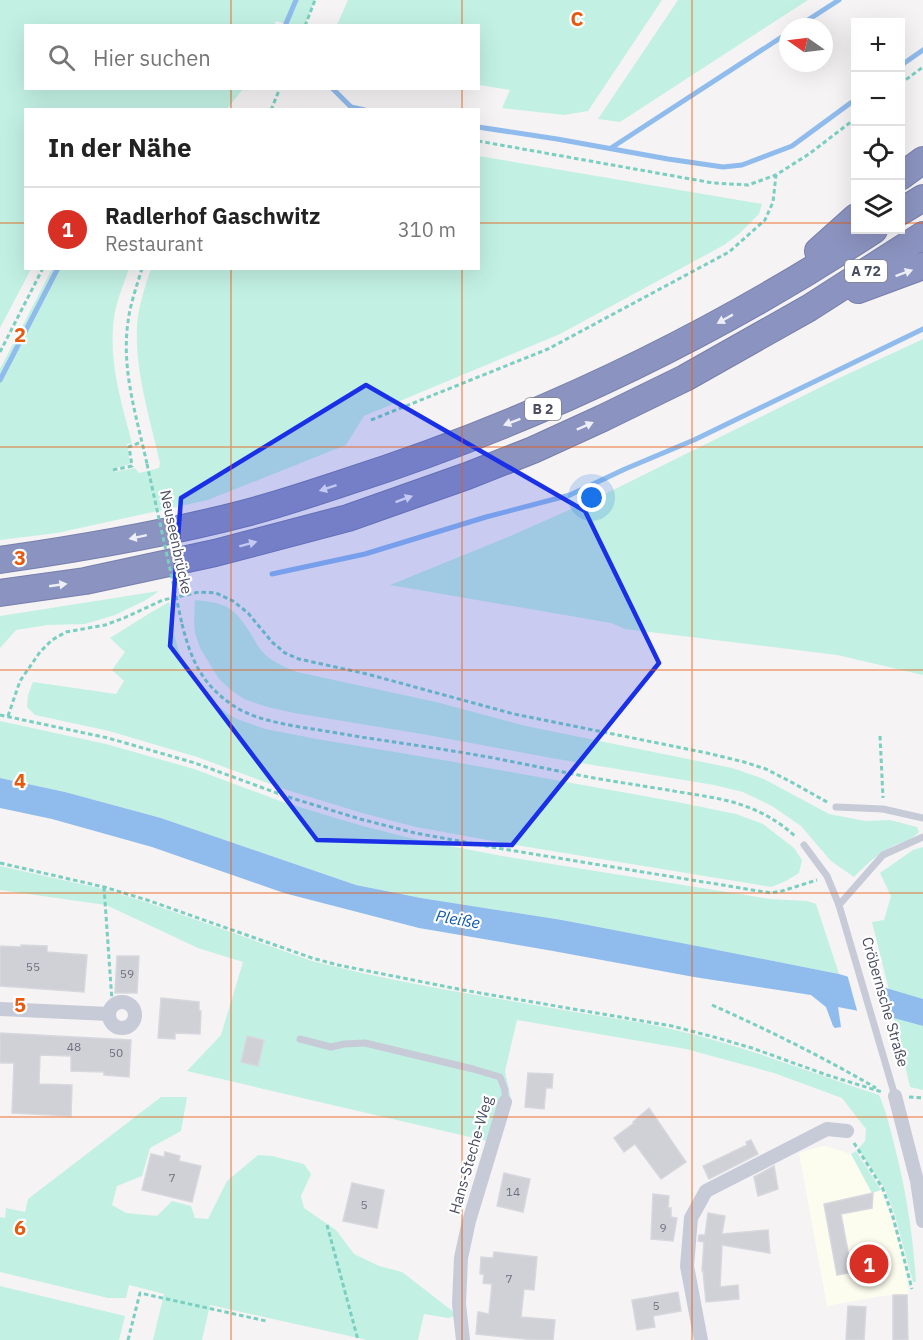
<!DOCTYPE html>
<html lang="de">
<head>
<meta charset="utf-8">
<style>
	body { margin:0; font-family:"IBM Plex Sans",sans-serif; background:#f6f6f6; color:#222 }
	.controls { position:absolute; right:18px; top:18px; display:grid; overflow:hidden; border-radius:0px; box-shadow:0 6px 24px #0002 }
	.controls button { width:54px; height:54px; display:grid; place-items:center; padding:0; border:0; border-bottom:2px solid #e0e0e0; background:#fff; color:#222; font:30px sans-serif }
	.compass { position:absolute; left:779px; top:18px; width:54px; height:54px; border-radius:50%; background:#fff; box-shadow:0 6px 24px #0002; rotate:284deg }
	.you { position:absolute; left:592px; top:498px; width:21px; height:21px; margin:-15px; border:4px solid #fff; border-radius:50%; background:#1a73e8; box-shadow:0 0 0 9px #1a73e833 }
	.badge { display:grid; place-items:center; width:39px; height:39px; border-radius:50%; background:#d93025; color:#fff; font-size:20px; font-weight:700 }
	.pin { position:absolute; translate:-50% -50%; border:3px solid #fff; box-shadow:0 2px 6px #0006 }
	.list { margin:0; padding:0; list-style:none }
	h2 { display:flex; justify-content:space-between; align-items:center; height:78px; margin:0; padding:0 24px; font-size:26px }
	h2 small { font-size:20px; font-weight:400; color:#767676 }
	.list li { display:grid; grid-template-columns:39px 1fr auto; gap:18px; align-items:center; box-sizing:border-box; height:84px; padding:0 24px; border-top:2px solid #e0e0e0 }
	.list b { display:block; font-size:22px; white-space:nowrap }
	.list p { margin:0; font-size:20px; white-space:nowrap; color:#767676 }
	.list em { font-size:20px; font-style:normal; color:#767676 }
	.icon { flex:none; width:33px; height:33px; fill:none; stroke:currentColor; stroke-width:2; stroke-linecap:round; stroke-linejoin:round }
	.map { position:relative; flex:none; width:923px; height:1340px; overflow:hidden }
	.search { position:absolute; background:#fff; box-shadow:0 6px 24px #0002; left:24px; top:24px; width:456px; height:66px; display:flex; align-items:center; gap:15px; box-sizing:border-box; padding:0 21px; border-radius:0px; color:#767676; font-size:22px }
	.panel { position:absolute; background:#fff; box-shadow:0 6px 24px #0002; left:24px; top:108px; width:456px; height:162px; border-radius:0px }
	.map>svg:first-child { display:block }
	.commercial { fill:#fcfdee }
	.green { fill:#c2f1e3 }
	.water { fill:#90bbed }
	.pier { fill:#f5f3f3 }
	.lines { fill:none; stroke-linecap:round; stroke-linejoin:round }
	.stream { stroke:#90bbed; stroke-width:5 }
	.building { fill:#cfd1d7; stroke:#d7d7de; stroke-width:1.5 }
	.highway-casing { stroke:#767eac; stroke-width:28 }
	.path { stroke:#7acfc1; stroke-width:3; stroke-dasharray:4.5 3; stroke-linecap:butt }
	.lane { stroke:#c7cad7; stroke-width:7 }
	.street { stroke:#c7cad7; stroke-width:14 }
	.highway { stroke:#8b93c0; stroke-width:26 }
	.path-bridge { stroke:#7acfc1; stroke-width:3; stroke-dasharray:4.5 3; stroke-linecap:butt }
	.oneway { fill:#eeeff6 }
	.marked { fill:#1a30e7; fill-opacity:0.2; stroke:#1a30e7; stroke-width:4.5; stroke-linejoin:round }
	.grid { fill:none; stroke:#e8590c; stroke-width:1.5; stroke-opacity:0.55 }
	.labels { text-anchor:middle; stroke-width:4.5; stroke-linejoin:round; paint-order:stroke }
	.number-label { font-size:12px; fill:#6b6f7e }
	.shield { fill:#fff; stroke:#808390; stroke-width:1.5 }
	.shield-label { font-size:14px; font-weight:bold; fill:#4a4e60 }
	.street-label { font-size:15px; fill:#4a4e60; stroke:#fff }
	.water-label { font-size:16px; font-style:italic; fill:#0c58b1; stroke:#fff }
	.grid-label { font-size:20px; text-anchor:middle; font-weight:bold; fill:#e8590c; stroke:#fff; stroke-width:4.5; stroke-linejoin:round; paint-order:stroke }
</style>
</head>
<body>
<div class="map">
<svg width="923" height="1340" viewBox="0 0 923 1340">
	<rect width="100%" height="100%" fill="#f5f3f3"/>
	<path class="commercial" d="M825,1146L851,1154L872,1193L881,1190L891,1218L904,1262L909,1294L882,1296L827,1306L799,1153L814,1148Z"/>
	<g class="green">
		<path d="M0,0H315L305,25H289L276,21L274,26H26V88L243,89L227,109L26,110V268L31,269L0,328Z"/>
		<path d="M348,0H662L588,111L564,115L502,108L510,90L479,85L478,26L337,25Z"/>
		<path d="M678,0H808L620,122L598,119Z"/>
		<path d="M479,156L762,204L759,214L740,233L724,245L560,334L364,416L346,445L208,500L57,533L0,540V369L52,269H129C122,288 114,307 113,327C110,367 122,405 132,443L127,444L130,464L113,469L114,472L135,468L139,473L159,468L160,463C150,418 135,373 137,327C138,307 145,287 151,269L478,268Z"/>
		<path d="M923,339V675L837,655L625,629L611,623L390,585L508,537L603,495L835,380Z"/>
		<path d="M159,591L146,600L115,615L85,624L48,625L16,630L0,648V616Z"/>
		<path d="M195,600C227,603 234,607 251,634C254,639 257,645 261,650C270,661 284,667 297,672L436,702L526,726L732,768L764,779L829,814L865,821L890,820L917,827L919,832C912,840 902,842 893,846C876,855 867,864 854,877L831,861L801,826L772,806L743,792L714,785L557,759L422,734L294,713L267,707L244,699L232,691L219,679L200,648L195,633L194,621Z"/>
		<path d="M169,602L174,626V634L179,652L190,676L203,694L228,714L237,719L265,729L317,739L449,761L677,802L736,814L763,824L794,848L802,860L799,873L786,881L771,887L504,843L416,827L362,813L287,790L197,757L109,731L35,715L27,707L28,695L33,682L116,694L124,681L112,670L125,652L110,638L150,613Z"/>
		<path d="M0,721L106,744L194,769L283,802L359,825L414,839L502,856L770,899L807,901L816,904L839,974L562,920L421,898L356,885L161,818L65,792L0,778Z"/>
		<path d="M923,847V999L889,990L872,922L884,920L891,896L880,873L913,850Z"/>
		<path d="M0,866L103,889L146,902L312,961C400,984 491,997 581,1013C612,1018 644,1022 675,1030C745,1046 811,1073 879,1095C886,1111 890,1127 894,1144C906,1190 913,1234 916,1282H913L895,1216L885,1189L858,1149L865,1141L866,1129L842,1098L774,1073L686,1049L517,1020L505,1071L512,1104L499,1101L487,1141L187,1071L221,1035L243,962L198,948L106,905L0,890Z"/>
		<path d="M894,1018L923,1026V1090L910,1087Z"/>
		<path d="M161,1097H187L181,1131L150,1148L142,1176L117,1186L112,1205L126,1213L157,1216L172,1201L191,1206L195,1218L208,1219L227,1181L258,1155L272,1156L304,1164L311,1174L301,1196L304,1208L336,1230L354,1254L379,1266L402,1272L455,1313V1316L448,1318L424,1314L418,1340H367L210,1305L202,1340H153L164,1294L129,1285L126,1298H108L0,1272V1217L5,1218L6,1208L25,1212L28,1199Z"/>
		<path d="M856,1151L881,1190L872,1193L851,1154Z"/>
		<path d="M0,1286L125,1316L119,1340H0Z"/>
	</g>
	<path class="water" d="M0,778L65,792L161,818L356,885L421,898L562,920L702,947L839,974L923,999V1026L890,1017L838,1007L841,1027L835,1028L833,1026L826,1007L811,995L694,977L553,951L419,928L284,893L152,847L52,819L0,808Z"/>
	<path class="pier" d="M847,974L875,982L885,1019L858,1014Z"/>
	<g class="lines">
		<g class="stream">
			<path d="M285,26L296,0"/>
			<path d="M797,27L839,0"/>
			<path d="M900,66L923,50"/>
			<path d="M332,88L351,107L365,110"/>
			<path d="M478,127L557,139L668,159L723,167L742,165L792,146L856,99"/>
			<path d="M611,148L788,33"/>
			<path d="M0,380L58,268"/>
			<path d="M272,574L365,554L486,517L570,495L625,469L694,440L923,329"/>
		</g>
	</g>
	<g class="building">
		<path d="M21,945L47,946V952L87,955L84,992L0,986V946L21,947Z"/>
		<path d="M117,956H139L137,993H115Z"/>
		<path d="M161,998L199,1002V1011H201L200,1034L175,1033V1039L158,1038Z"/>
		<path d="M0,1033L131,1040L129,1077L104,1075V1072L71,1071V1056L40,1055L39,1084L72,1085L71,1116L12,1113L14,1063H0Z"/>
		<path d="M247,1036L264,1040L258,1066L241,1062Z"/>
		<path d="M528,1073L553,1074L552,1088H546L544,1109L525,1107Z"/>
		<path d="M649,1108L686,1162L661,1179L635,1144L624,1152L614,1138L634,1123L633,1122Z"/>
		<path d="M751,1140L758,1154L709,1179L703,1166L747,1145L746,1142Z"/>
		<path d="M165,1152L180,1156L179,1161L201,1166L192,1202L142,1190L151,1154L164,1157Z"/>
		<path d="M774,1166L778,1189L758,1196L754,1177Z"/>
		<path d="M504,1173L530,1179L523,1212L497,1206Z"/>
		<path d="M352,1183L384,1190L377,1228L343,1221Z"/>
		<path d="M873,1193L872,1208L841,1214L849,1257L869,1253L868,1269L837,1275L824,1204Z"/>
		<path d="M653,1194L669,1196L668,1208H671V1217L677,1218L673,1241L651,1239Z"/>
		<path d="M708,1213L725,1216L722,1234L768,1230L770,1253L722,1245L720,1287L738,1285L739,1299L706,1302L703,1271H702L704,1242L698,1241L699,1235H705Z"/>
		<path d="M494,1252L537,1257L534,1290L524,1289L521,1317L555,1320L553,1340H535L476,1334L478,1312L489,1314L492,1284L483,1283L484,1274H480L481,1257L493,1258Z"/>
		<path d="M678,1292L681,1311L653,1316L655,1327L637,1330L632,1300Z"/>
		<path d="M893,1295H907L908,1340H893Z"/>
		<path d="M848,1306L866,1307L864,1340H846Z"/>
	</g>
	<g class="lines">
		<g class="highway-casing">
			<g id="highway">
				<path d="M900,177L923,160"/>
				<path d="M900,212L923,198"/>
				<path d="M818,251L856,217"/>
				<path d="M858,290L923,266"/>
				<path d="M0,560C83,548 166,534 246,513C280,504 313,493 346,482C533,422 711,337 874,230"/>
				<path d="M0,593L85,581L215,553L348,518L467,476L533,450L603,418L685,378L809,308L923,235"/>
			</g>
		</g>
		<g class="path">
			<path d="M305,26L315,0"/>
			<path d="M900,84L923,67"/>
			<path d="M271,110L280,88"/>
			<path d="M478,141L713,183L748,185L776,175L809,154L856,118"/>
			<path d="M142,268C137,286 130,304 128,322C121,370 137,418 147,464"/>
			<path d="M0,352L43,268"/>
			<path d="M371,420L548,349L729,252L765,220L773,202L776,175"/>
			<path d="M113,470L132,466L129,447L141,442"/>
			<path d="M182,624C191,660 202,685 234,706C260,724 312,728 343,734C384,741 424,746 465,753C508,760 551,770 594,778C623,783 651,787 679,792C725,799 760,804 796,837"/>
			<path d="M0,715L108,738L195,763L285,796L360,819L415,833L503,849L771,893L782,891L817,880"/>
			<path d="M8,716L20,681L40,652L52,640L66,632L105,625L124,618L163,600L199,592L216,593L233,601L248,613L272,642L285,653L299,659L367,674L514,714L707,753L744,762L766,769L793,783L827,802"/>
			<path d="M880,736L883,798"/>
			<path d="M0,863L104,887L147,900L312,958L338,965L463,990L672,1026L714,1037L752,1048L827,1075L882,1092"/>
			<path d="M104,887L112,1001"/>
			<path d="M712,1005C768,1030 823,1057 876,1088"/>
			<path d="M909,1097L923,1098"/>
			<path d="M854,1143L883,1189L893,1217L912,1289"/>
			<path d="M327,1225L358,1340"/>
			<path d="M128,1340L140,1293L266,1321"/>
		</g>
		<g class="lane">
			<path d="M836,807L883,809L923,818"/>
			<path d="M804,845L827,876L839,905L895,1096"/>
			<path d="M839,905L883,855L923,837"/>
			<path d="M300,1039L331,1047L344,1044L365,1043L473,1069L500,1077L505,1090V1102"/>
		</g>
		<g class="street">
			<circle cx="122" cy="1015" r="13"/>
			<path d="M0,1009L109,1014"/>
			<path d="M895,1096L917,1181L923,1221"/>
			<path d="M463,1340L459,1304L461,1258L469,1221L505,1102"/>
			<path d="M701,1340L687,1266L691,1218L706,1191L827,1129L847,1131"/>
		</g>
		<use href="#highway" class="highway"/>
		<path class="path-bridge" d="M147,464L182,624"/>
	</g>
	<defs><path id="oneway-solid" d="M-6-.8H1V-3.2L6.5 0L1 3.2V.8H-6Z" transform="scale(1.5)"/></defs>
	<g class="oneway">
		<use href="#oneway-solid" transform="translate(904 273) rotate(-20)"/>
		<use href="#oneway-solid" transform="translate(725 319) rotate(151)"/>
		<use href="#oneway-solid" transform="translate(512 422) rotate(159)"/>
		<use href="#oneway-solid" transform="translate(585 426) rotate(-24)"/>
		<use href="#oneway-solid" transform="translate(328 488) rotate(162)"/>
		<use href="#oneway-solid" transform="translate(404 499) rotate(-20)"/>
		<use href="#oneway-solid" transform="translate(138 537) rotate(168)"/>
		<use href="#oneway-solid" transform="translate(248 544) rotate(-15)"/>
		<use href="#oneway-solid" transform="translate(58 585) rotate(-8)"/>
	</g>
	<path class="marked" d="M366,385L585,511L659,663L512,845L317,840L170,646L181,498Z"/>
	<path class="grid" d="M231,0V26M462,0V26M692,0V1340M231,88V110M462,88V110M0,223H26M478,223H856M900,223H923M231,268V1340M462,268V1340M0,447H923M0,670H923M0,893H923M0,1117H923"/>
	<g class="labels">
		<g class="number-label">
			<text x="33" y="971">55</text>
			<text x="127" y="978">59</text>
			<text x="74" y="1051">48</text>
			<text x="116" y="1057">50</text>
			<text x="172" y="1182">7</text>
			<text x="513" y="1196">14</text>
			<text x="364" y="1209">5</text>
			<text x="663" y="1232">9</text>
			<text x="509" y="1283">7</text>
			<text x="656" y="1310">5</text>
		</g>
		<g class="shield">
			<rect x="845" y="260" width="42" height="22" rx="4.5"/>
			<rect x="525" y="398" width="36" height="22" rx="4.5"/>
		</g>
		<g class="shield-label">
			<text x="866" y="276">A 72</text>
			<text x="543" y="414">B 2</text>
		</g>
		<g class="street-label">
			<text transform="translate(176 542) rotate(78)" y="5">Neuseenbrücke</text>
			<text transform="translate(885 1002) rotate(74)" y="5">Cröbernsche Straße</text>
			<text transform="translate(471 1155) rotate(-74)" y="5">Hans-Steche-Weg</text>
		</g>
		<g class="water-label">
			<text transform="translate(458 919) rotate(10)" y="6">Pleiße</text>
		</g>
	</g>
	<g class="grid-label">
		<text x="577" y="26">C</text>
		<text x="20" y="342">2</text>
		<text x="20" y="565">3</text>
		<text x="20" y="788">4</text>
		<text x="20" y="1012">5</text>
		<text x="20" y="1235">6</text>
	</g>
</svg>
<div class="controls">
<button>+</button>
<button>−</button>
<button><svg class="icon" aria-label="locate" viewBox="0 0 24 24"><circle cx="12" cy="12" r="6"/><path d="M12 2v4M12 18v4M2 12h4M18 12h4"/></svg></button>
<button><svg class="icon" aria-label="layers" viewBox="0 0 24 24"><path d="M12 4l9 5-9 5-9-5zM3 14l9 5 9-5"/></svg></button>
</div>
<svg class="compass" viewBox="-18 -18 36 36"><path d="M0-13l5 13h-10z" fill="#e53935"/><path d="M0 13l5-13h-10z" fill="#767676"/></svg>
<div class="you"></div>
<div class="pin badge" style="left:869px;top:1264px">1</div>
<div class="search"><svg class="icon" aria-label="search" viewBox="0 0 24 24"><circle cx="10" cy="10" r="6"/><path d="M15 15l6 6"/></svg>Hier suchen</div>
<section class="panel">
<h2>In der Nähe<small></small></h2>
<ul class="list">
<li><span class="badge">1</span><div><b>Radlerhof Gaschwitz</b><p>Restaurant</p></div><em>310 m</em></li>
</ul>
</section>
</div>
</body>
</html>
